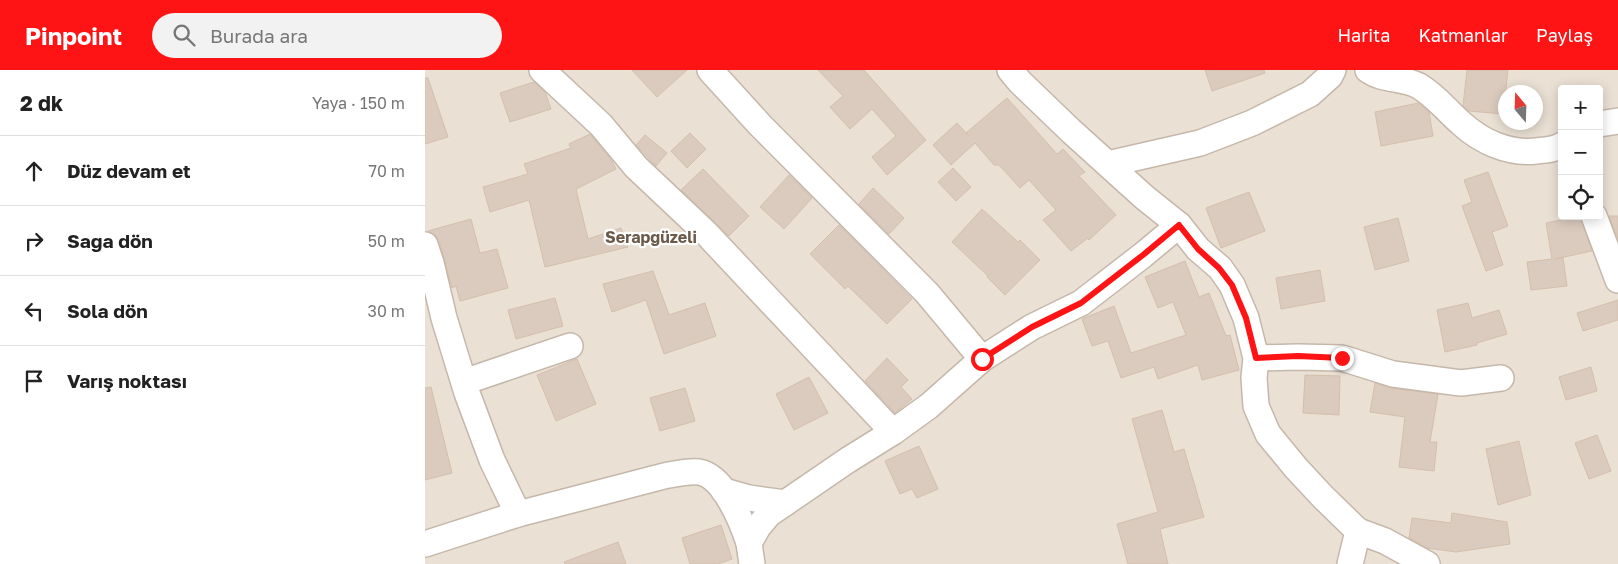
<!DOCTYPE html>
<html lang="tr">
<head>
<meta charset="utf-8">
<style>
	body { margin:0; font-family:"Golos Text",sans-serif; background:#f2f2f2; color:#222 }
	.controls { position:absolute; right:15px; top:15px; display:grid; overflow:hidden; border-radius:5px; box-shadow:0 2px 12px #0003 }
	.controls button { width:45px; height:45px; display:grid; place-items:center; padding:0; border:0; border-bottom:1px solid #e0e0e0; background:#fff; color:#222; font:25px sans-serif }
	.compass { position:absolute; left:1073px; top:15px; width:45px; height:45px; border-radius:50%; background:#fff; box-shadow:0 2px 12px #0003; rotate:341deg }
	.stop { position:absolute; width:15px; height:15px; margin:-11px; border:4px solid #ff1416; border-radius:50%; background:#fff }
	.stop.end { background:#ff1416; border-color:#fff; box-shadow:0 1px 5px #0008 }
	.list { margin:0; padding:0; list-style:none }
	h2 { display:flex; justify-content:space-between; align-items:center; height:65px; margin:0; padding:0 20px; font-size:21px }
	h2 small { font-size:16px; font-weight:400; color:#767676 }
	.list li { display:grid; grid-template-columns:32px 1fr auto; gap:15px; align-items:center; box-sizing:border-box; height:70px; padding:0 20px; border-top:1px solid #e0e0e0 }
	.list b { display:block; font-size:19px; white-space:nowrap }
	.list em { font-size:16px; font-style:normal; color:#767676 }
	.icon { flex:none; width:28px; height:28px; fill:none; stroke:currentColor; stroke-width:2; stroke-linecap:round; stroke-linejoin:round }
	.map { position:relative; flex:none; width:1193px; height:494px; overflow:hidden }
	header { display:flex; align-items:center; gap:30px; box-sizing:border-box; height:70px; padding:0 25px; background:#ff1416; color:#fff }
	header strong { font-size:24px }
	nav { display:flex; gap:28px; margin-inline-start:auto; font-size:18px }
	.search { width:350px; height:45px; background:#f2f2f2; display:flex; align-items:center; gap:12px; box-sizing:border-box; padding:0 18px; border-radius:28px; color:#767676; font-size:19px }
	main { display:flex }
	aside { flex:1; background:#fff }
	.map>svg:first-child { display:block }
	.residential { fill:#eae0d4; fill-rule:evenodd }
	.building { fill:#dbcbbe; stroke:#d4bfad }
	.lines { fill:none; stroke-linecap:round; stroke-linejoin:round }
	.minor-casing { stroke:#c5b8ab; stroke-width:28 }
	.minor { stroke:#fff; stroke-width:25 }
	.route { stroke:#ff1416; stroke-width:6 }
	.labels { text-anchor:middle; stroke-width:4.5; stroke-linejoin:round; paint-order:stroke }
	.neighbourhood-label { font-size:16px; font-weight:bold; fill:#6d5a4b; stroke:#fff }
</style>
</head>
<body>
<header>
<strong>Pinpoint</strong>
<div class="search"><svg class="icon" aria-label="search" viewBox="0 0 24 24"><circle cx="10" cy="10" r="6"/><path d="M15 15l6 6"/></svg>Burada ara</div>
<nav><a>Harita</a><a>Katmanlar</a><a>Paylaş</a></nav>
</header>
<main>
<aside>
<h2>2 dk<small>Yaya · 150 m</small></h2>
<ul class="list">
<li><svg class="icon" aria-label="ahead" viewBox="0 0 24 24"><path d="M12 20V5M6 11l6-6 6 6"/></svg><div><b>Düz devam et</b></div><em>70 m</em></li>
<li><svg class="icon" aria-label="right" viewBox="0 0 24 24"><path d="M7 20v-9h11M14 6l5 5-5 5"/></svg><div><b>Sağa dön</b></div><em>50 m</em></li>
<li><svg class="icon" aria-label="left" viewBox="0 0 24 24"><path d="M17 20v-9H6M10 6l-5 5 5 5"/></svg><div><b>Sola dön</b></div><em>30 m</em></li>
<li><svg class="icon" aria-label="arrive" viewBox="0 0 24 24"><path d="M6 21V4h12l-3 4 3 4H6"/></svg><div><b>Varış noktası</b></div></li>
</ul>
</aside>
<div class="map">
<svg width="1193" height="494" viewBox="0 0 1193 494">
	<rect width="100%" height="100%" fill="#f5efe7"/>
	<path class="residential" d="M0,0H1193V494H0ZM1137,19H1174V146H1137ZM1080,22H1110V52H1080Z"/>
	<g class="building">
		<path d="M207,0H262L232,27Z"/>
		<path d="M393,0H439L501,70L462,105L447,87L471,66L447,39L425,59L405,37L418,26Z"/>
		<path d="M780,0H839L840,3L787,21Z"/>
		<path d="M1042,0H1083L1078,44L1044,41L1038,36Z"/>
		<path d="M0,8H3L23,67L0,74Z"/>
		<path d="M109,12L120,22L126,39L85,52L75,23Z"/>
		<path d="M582,28L632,84L638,79L660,102L654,106L691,145L664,170L663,168L646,181L618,150L631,140L604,110L595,118L574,95H569L550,73L526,95L508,75L532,53L544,66L541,63Z"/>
		<path d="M993,33L1004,42L1008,66L956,76L950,42Z"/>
		<path d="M265,63L281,79L262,98L246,81Z"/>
		<path d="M165,64L187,91L191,99L151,119L163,169L196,158L203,177L120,197L104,130L65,142L58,117L103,104L99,94L146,78L144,74Z"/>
		<path d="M220,65L242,83L231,96L211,75Z"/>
		<path d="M528,98L546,117L531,131L513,112Z"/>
		<path d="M278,99L324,146L304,166L256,120Z"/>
		<path d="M1063,102L1083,156L1067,162L1078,195L1061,201L1037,136L1047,132L1039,110Z"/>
		<path d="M364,105L387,128L359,159L335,137Z"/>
		<path d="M448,118L479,148L464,164L434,134Z"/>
		<path d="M824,122L840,161L796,178L781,138Z"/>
		<path d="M557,139L593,172L595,170L615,190L580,225L562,207L563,206L527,172Z"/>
		<path d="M1155,146L1167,181L1130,189L1138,188L1142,216L1106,220L1102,192L1127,189L1121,153Z"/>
		<path d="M1184,146H1193V169Z"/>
		<path d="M973,148L984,191L950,200L939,157Z"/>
		<path d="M46,149L55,183L72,179L83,218L35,231L31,216L27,218L14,170L10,165L3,161Z"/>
		<path d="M414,155L487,229L462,254L423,216L420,219L385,184Z"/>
		<path d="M760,191L774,227L784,223L801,266L805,265L814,300L777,310L773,295L733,309L729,297L696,308L683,271L667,276L657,249L689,236L706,283L761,265L748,232L733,238L720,207Z"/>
		<path d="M895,200L900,231L856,239L851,208Z"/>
		<path d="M228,201L244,245L280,233L291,266L239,284L221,230L187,242L178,214Z"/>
		<path d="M130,228L138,256L91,269L83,240Z"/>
		<path d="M1193,230V250L1158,261L1152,243Z"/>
		<path d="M1043,233L1047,248L1074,240L1082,264L1052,273V275L1020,282L1012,240Z"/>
		<path d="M462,288L483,310L476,317L487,329L470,343L440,311Z"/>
		<path d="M152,289L171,334L131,351L112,305Z"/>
		<path d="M1166,297L1172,321L1141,330L1134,307Z"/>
		<path d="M880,305L915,306L914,345L878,343Z"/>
		<path d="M384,307L403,343L369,360L351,324Z"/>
		<path d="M950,313L966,318L1013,324L1005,372H1012L1009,401L974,397L980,347L945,342Z"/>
		<path d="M6,317L27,403L0,410V318Z"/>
		<path d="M260,318L270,351L235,361L225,328Z"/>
		<path d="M737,340L749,382L759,379L779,447L735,459L743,494H703L692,454L733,442L707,349Z"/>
		<path d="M1172,365L1186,401L1164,409L1150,373Z"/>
		<path d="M1094,371L1106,425L1073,435L1061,379Z"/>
		<path d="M494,376L513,419L492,428L487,419L475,424L460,391Z"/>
		<path d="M1027,443L1082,452L1085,474L1031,482L1002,478L984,468L987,448L1026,453Z"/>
		<path d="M296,455L307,489L293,494H265L257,468Z"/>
		<path d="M193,472L201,494H140L139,492Z"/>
	</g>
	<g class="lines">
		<g class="minor-casing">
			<g id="minor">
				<path d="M117,0L176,55L211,97L281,163L468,362"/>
				<path d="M285,0L335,55L502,223L557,289"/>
				<path d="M585,0L595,12L646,61L719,127L754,155L773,179L795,198L807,215L821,248L831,288L829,308L831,336L843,364L871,398L898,427L933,461L960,471L1002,494"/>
				<path d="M943,0C958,11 978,7 994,16C1011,26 1022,41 1037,54C1057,72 1084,84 1111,81C1120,80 1129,80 1137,75"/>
				<path d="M1174,54L1193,51"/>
				<path d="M683,94L775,73L827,53L885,24L905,6L908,0"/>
				<path d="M1169,146L1193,210"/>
				<path d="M0,175L6,193L19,248L42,323L67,390L93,444"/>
				<path d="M831,288L873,287L917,288L968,304L1036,313L1076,308"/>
				<path d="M39,312L145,276"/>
				<path d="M299,421L324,428L360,433"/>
				<path d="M0,474L93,444L239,406C250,404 263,401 274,402C299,406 317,452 324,473"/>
				<path d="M327,494L324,473L333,457L344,444L423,390L468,362L504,336L557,289L607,257L656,233L718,185L754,155"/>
				<path d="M925,494L933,461"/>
			</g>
		</g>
		<use href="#minor" class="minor"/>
	</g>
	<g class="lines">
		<path class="route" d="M557,289L607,257L656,233L718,185L754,155L773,179L794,198L807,215L821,248L831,288L873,286L917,288"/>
	</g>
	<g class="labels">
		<g class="neighbourhood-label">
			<text x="226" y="173">Serapgüzeli</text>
		</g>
	</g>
</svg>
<div class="controls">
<button>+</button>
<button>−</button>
<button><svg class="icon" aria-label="locate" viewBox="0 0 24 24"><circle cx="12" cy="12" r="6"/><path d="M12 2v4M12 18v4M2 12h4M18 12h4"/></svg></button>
</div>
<svg class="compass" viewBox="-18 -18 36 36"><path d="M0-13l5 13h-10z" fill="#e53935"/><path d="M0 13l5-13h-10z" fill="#767676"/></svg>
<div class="stop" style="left:557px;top:289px"></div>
<div class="stop end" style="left:917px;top:288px"></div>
</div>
</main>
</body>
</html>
